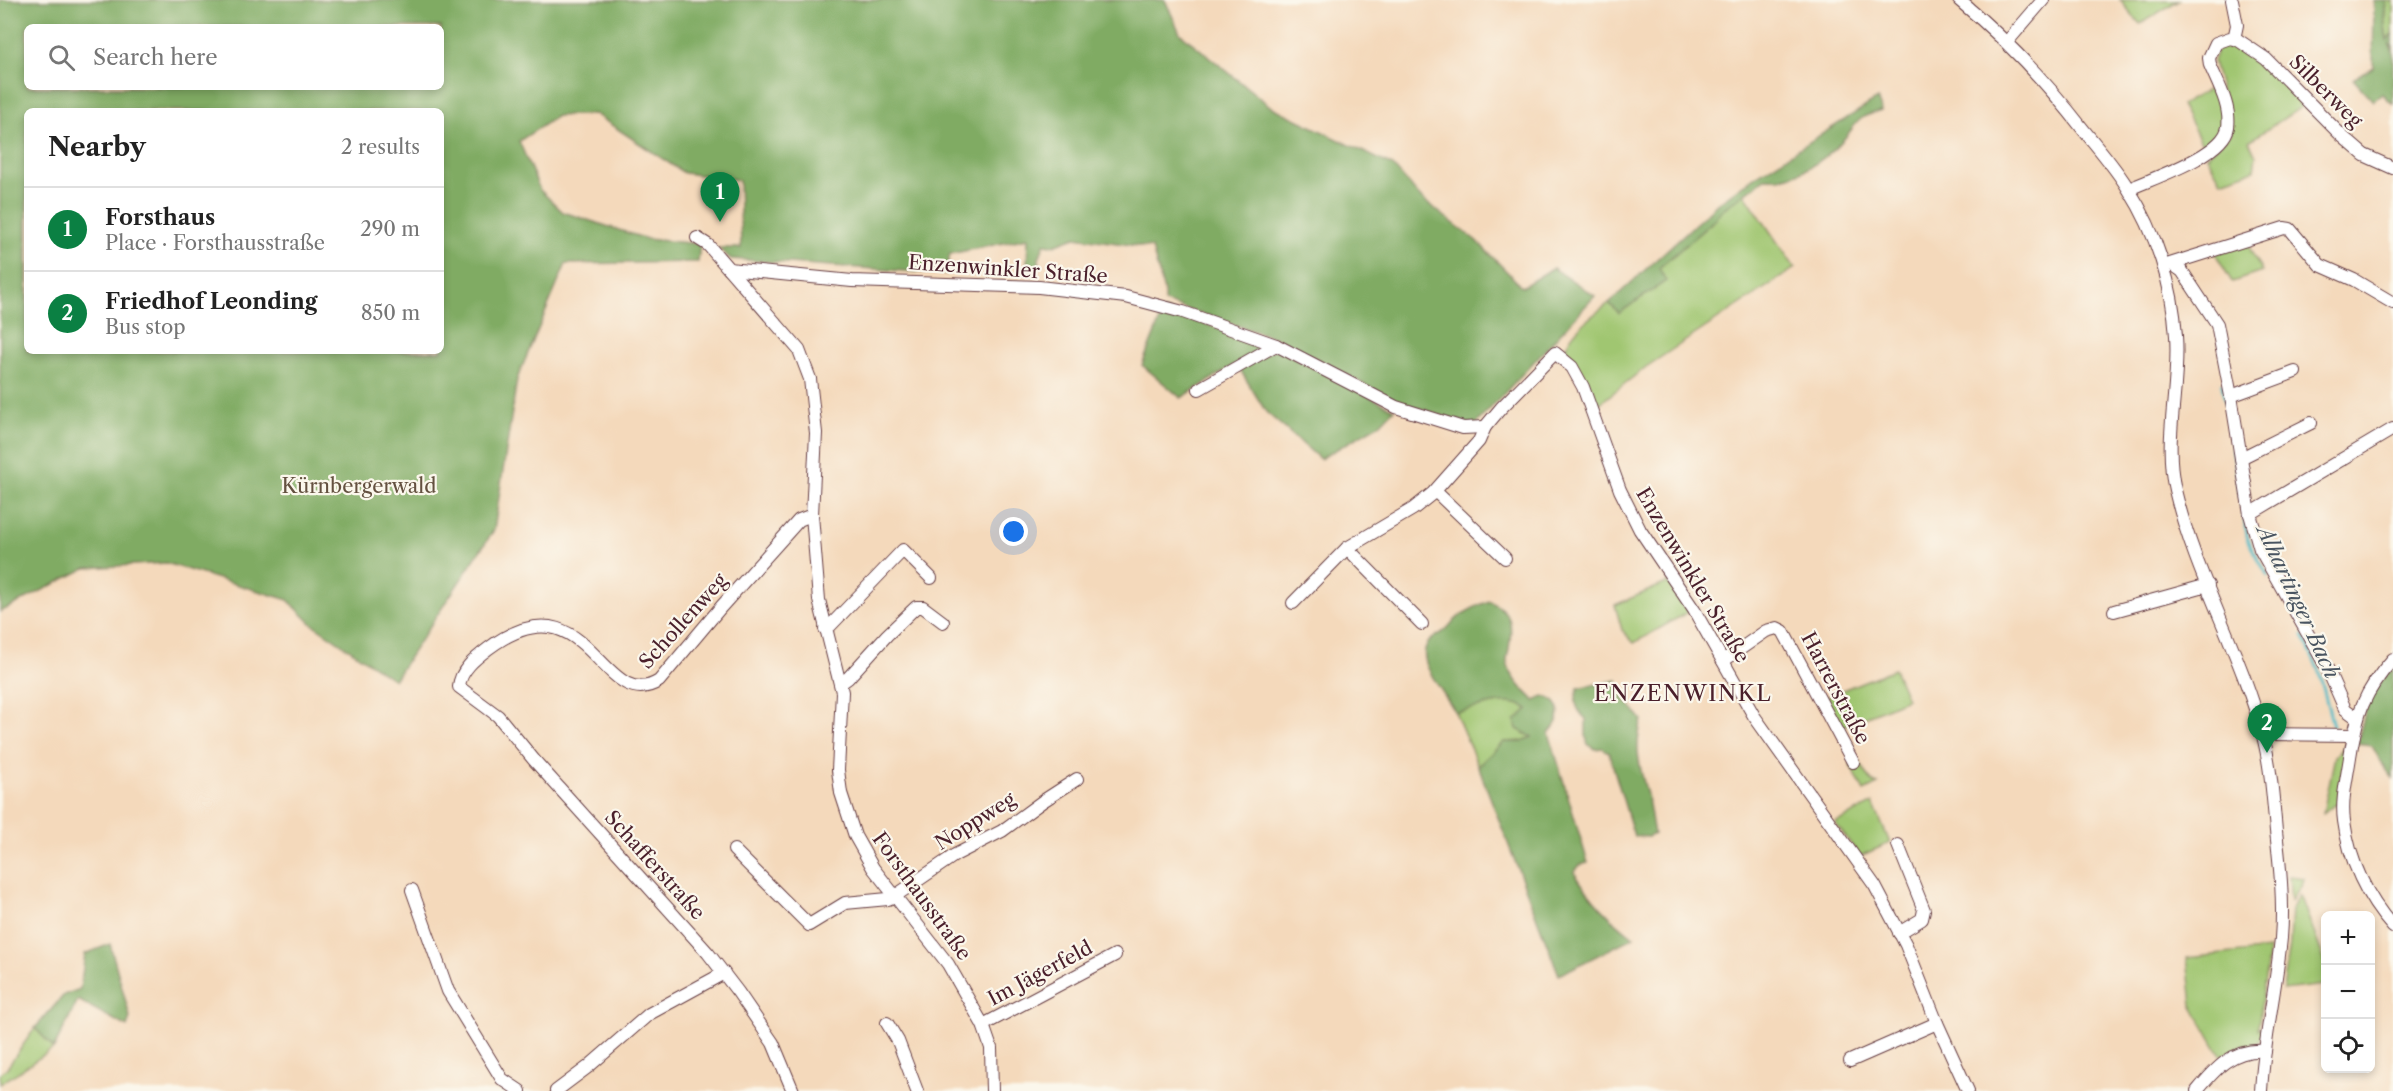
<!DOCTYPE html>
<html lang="en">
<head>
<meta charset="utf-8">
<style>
	body { margin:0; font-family:"Libre Caslon Text",serif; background:#f6f6f6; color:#222 }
	.controls { position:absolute; right:18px; bottom:18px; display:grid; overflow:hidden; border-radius:9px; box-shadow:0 3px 9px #0003 }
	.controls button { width:54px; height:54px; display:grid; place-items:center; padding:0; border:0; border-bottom:2px solid #e0e0e0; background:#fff; color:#222; font:30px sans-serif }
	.you { position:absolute; left:1014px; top:532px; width:21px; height:21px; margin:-15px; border:4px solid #fff; border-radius:50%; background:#1a73e8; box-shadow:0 0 0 9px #1a73e833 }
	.badge { display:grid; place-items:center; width:39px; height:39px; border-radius:50%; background:#0b8043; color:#fff; font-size:20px; font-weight:700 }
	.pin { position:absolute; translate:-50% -50px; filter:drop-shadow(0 2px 3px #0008) }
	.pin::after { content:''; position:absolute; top:32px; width:21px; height:18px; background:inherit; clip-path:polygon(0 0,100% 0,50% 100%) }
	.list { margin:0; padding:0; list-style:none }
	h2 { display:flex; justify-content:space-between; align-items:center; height:78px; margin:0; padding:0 24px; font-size:26px }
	h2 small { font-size:20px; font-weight:400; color:#767676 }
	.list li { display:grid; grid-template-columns:39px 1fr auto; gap:18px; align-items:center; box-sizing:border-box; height:84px; padding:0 24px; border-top:2px solid #e0e0e0 }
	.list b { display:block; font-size:22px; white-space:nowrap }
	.list p { margin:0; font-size:20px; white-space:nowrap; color:#767676 }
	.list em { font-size:20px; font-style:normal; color:#767676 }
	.icon { flex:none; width:33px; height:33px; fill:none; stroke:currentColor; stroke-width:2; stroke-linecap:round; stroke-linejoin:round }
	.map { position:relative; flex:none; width:2393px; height:1091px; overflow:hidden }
	.search { position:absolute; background:#fff; box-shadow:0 3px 9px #0003; left:24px; top:24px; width:420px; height:66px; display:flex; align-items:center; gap:15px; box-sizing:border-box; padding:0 21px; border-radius:9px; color:#767676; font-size:22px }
	.panel { position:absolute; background:#fff; box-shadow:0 3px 9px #0003; left:24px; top:108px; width:420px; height:246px; border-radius:9px }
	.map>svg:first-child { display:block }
	.green { fill:#a0c671; stroke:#75724e; stroke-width:1.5 }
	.forest { fill:#80ab63; stroke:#656547; stroke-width:1.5; fill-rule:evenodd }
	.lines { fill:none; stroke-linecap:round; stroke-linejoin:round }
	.stream { stroke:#4ab8c4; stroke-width:3 }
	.minor-casing { stroke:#643b41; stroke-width:14 }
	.minor { stroke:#fff; stroke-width:12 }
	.labels { text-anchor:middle; stroke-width:4.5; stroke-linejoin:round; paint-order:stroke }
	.street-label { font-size:20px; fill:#4a1f2b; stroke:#fbf7ec }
	.park-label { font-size:20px; fill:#645140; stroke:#fbf7ec }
	.water-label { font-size:21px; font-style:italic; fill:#4a5561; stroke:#fbf7ec }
	.quarter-label { font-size:22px; letter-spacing:1.5px; fill:#4a1f2b; stroke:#fbf7ec }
</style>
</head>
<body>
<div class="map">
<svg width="2393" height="1091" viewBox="0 0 2393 1091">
	<rect width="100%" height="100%" fill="#fbf7ec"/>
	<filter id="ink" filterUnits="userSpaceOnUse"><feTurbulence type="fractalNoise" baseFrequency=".0167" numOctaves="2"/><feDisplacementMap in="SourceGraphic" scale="12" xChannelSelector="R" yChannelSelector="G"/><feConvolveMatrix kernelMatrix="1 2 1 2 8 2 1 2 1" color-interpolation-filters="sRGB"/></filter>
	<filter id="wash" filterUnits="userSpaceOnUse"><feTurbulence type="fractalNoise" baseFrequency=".008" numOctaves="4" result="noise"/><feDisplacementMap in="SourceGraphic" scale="24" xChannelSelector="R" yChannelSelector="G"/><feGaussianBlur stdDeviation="1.35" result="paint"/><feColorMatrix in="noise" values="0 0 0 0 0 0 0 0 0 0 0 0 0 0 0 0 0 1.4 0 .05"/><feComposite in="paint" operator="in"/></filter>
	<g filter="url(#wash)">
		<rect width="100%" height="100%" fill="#f4d9bb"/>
		<g class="green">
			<path d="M2120,0H2179L2140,24Z"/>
			<path d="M2386,0H2393V35L2387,41L2393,47V51C2383,35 2384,18 2386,0Z"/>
			<path d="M2232,43L2262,60L2306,104L2249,141L2256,156L2254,170L2221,181L2207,156L2231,133L2213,61L2218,47Z"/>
			<path d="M2214,86L2223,112V131L2205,149L2181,105Z"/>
			<path d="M1744,193L1795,268L1646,367L1595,407L1574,362L1565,349C1571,330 1593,315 1609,303L1619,313L1665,281L1658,268L1711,223L1723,209Z"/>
			<path d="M2247,243L2262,272L2232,282L2215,253Z"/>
			<path d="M1669,582L1690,611L1634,643L1622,630L1615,605Z"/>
			<path d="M1894,669L1907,699L1839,728L1823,698Z"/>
			<path d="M1500,702H1517L1528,709L1523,733L1532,736L1526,741L1504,742L1478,766L1455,712Z"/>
			<path d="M2344,746L2347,747L2338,804L2333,805L2323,813L2335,756Z"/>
			<path d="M1859,761L1872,782L1878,784L1864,791L1850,765Z"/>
			<path d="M1873,803L1890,843L1860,856L1835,823Z"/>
			<path d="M2289,876L2303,878L2301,887L2291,901Z"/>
			<path d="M2300,895L2325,962V985L2283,990L2290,944L2292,908Z"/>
			<path d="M2269,949L2258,1029L2263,1028C2261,1041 2257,1044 2245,1048V1044L2221,1056L2192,1005L2187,958Z"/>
			<path d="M35,1028L54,1048L0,1084V1074L7,1068Z"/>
		</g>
		<g class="forest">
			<path d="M0,0H1165L1180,33L1270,106L1393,166L1422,199L1478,242L1522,287L1553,268L1595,296L1474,426L1395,401L1279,339L1164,302V292L1152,248L1075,237L1054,245L1044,244L1039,259L1040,267L1027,266L1028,238L950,254L946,274L731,259L718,248H741L739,180L684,173L595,114L557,116L519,141L540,190L563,212L647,239L700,244L698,262L566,264L517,379L494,530L394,680L311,623L288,600L166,563L86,568L0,612ZM27,27H441V87H27ZM27,111H441V351H27Z"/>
			<path d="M2374,0H2386L2384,19L2387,41L2393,35V47L2389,44L2393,51V104L2382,94L2373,101L2353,79L2373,67Z"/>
			<path d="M1877,99L1882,111C1876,113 1866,114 1861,119C1854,124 1849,134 1843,140C1824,161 1795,181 1766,178L1723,209L1711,223L1659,268L1666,281L1619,313L1609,303L1718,203L1754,177Z"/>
			<path d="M1164,310L1267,345L1181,398L1142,365Z"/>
			<path d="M1276,348L1394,409L1380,424L1320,459L1266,412L1239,368Z"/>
			<path d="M1489,601C1512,612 1513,623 1509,648C1509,652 1506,658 1507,662C1510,676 1525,692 1535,701L1543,696C1564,701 1562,720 1549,733L1588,863L1580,865L1574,872C1590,898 1609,919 1634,937L1559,975L1478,766L1504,742H1520L1532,737L1517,729L1515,721L1528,709C1504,694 1480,710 1455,712C1446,693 1414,662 1428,643C1432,638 1438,635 1443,632C1447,629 1450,625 1453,622C1463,612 1476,606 1489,601Z"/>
			<path d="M2393,666V778L2382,764L2372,746L2357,744L2369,697Z"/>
			<path d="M1617,680L1623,697L1642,720C1634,748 1639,763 1646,791C1650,805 1651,819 1654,834L1648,837L1634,836L1609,753L1603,748L1595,749L1588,745L1586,737V719C1575,709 1574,701 1578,688Z"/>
			<path d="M110,944L130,1017L127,1027L78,1000L54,1048L35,1028L64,995L80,989L85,954Z"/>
		</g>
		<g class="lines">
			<g class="stream">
				<path d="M2222,384L2248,541L2268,576"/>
				<path d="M2303,636L2319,672L2333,726"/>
			</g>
		</g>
	</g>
	<g filter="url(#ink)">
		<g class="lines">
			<g class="minor-casing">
				<g id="minor">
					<path d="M1959,0C2007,40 2044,79 2082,128C2098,148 2116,168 2129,190C2156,232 2173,286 2176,336C2180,387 2163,439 2175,490C2195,575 2241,652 2263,736C2271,767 2273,799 2276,831C2280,866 2284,902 2281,938C2276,989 2264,1039 2261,1091"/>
					<path d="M2232,0L2237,25L2234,39"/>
					<path d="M2007,42L2043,0"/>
					<path d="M2129,189C2153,178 2224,155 2228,127C2231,106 2218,84 2210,65L2209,58L2216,43L2230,38L2238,40L2266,59L2342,136L2364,155L2393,168"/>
					<path d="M697,238L708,245L799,350L810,379L816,433L812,515L819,600L842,692L838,770L841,793L855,836L873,868L948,964L983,1025L991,1048L992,1091"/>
					<path d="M2170,264L2284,228L2290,229L2320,265L2354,280L2393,303"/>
					<path d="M2172,264L2182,271L2217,324L2231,396L2250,514L2260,549L2327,668L2345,709L2357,718"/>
					<path d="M729,269L852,281L1039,287L1126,297L1183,312L1276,345L1396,407L1463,428L1485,427"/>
					<path d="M1199,389L1276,345"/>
					<path d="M2231,396L2295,372"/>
					<path d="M2241,458L2311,423"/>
					<path d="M1435,491L1505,558"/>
					<path d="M2250,514L2393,429"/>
					<path d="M1293,603L1347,548"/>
					<path d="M2114,611L2208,585"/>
					<path d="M1422,624L1347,548L1413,509L1433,493L1479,441L1485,427L1501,408L1555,353L1572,367L1583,387L1620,490L1640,530L1694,610L1754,716L1875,886L1906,945L1937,1023L1968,1091"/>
					<path d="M825,629L830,626L903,550L931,578"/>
					<path d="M2393,659C2363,693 2357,713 2350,757C2347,778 2341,800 2344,821C2349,860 2367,898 2393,927"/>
					<path d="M1723,661L1766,631L1777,628L1783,631L1853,762"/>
					<path d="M841,683L848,678L887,635L916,607H923L943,622"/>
					<path d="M2263,734L2354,735"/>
					<path d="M1898,845L1924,910L1922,919L1899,933"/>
					<path d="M734,850L809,925L845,903L888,899L895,896L955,855L1002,831L1043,801L1077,779"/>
					<path d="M412,890L448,991L502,1079L520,1091"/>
					<path d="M887,1023L898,1041L917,1091"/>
					<path d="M983,1025L1115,955"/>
					<path d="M1850,1061L1937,1023"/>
					<path d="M556,1091L588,1067L649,1014L724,973"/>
					<path d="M793,1091L773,1043L738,992L708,953L534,760L498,716L459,687C460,670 476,658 489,648C589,574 601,717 659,681L721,607L799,520L812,515"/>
					<path d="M2197,1091C2215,1069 2233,1048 2265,1051"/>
				</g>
			</g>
			<use href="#minor" class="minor"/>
		</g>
	</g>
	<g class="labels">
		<g class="street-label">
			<text transform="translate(2326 91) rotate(45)" y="7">Silberweg</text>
			<text transform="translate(1008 269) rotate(4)" y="7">Enzenwinkler Straße</text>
			<text transform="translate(1693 575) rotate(59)" y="7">Enzenwinkler Straße</text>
			<text transform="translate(683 621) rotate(-48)" y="7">Schollenweg</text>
			<text transform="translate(1836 688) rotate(62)" y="7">Harrerstraße</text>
			<text transform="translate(975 821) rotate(-32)" y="7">Noppweg</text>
			<text transform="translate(655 865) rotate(48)" y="7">Schafferstraße</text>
			<text transform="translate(922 896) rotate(54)" y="7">Forsthausstraße</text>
			<text transform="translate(1040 973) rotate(-28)" y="7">Im Jägerfeld</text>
		</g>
		<g class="park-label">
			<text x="359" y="493">Kürnbergerwald</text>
		</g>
		<g class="water-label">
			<text transform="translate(2298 602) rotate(65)" y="7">Alhartinger Bach</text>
		</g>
		<g class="quarter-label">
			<text x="1683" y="701">ENZENWINKL</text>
		</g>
	</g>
</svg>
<div class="controls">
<button>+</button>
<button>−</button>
<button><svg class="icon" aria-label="locate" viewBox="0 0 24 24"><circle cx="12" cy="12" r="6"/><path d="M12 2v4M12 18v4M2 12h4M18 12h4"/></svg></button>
</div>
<div class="you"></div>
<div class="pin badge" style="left:720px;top:222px">1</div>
<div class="pin badge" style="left:2267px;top:753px">2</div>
<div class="search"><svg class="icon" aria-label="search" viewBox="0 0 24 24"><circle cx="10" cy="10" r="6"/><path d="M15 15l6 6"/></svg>Search here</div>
<section class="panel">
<h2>Nearby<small>2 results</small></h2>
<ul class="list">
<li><span class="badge">1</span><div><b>Forsthaus</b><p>Place · Forsthausstraße</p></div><em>290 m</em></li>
<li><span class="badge">2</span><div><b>Friedhof Leonding</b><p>Bus stop</p></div><em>850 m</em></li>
</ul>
</section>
</div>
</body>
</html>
